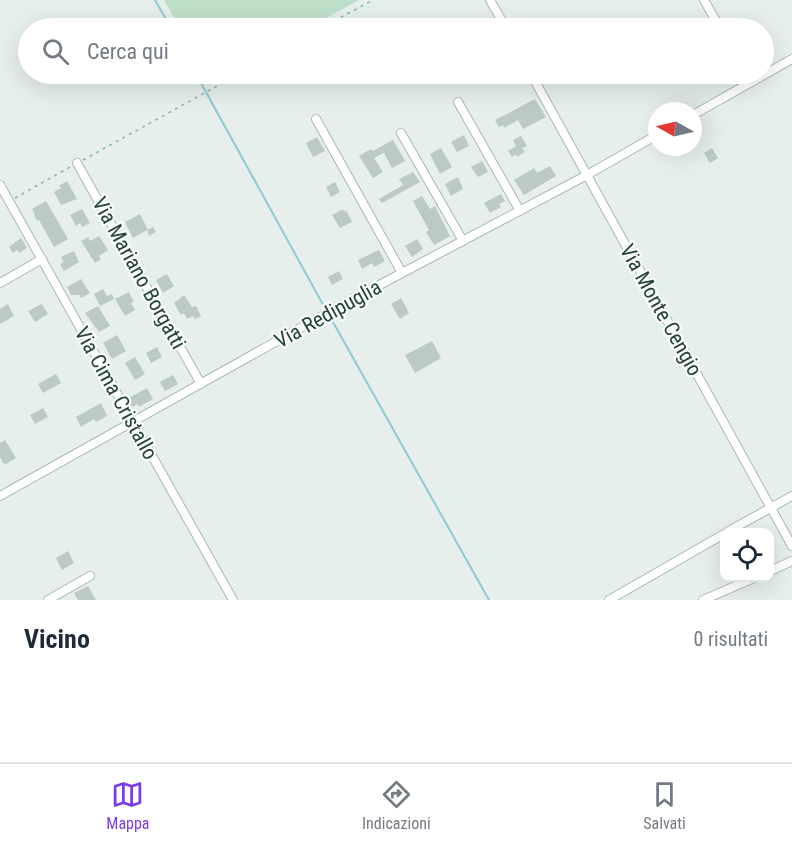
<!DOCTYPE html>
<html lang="it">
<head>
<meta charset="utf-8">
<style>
	body { margin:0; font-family:"Roboto Condensed",sans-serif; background:#f2f2f3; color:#1f2937 }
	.controls { position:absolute; right:18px; bottom:18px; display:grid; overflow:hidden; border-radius:12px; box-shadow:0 6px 24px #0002 }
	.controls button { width:54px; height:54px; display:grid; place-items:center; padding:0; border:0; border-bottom:2px solid #e0e1e3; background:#fff; color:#1f2937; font:30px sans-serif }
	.compass { position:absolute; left:648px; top:102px; width:54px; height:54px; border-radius:50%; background:#fff; box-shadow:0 6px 24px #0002; rotate:278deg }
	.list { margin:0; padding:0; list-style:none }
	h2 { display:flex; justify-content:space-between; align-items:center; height:78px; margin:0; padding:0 24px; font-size:26px }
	h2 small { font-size:20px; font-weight:400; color:#747a83 }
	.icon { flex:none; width:33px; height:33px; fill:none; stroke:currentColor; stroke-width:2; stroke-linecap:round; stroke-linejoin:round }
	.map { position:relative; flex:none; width:792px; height:600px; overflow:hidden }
	.search { position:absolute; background:#fff; box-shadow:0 6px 24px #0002; left:18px; right:18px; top:18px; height:66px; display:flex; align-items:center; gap:15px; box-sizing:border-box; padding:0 21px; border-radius:33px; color:#747a83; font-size:22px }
	.sheet { height:162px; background:#fff }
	nav { display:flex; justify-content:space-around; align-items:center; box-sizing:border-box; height:84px; border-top:2px solid #e0e1e3; background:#fff; font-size:16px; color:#747a83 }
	nav a { display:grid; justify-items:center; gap:3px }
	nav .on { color:#7c3aed }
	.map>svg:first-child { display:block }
	.green { fill:#bfe0c8 }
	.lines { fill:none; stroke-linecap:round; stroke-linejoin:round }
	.stream { stroke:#8ec9d4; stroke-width:2 }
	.building { fill:#bbcac4 }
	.minor-casing { stroke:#a8b8b2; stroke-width:10 }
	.path { stroke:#86b3a5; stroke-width:1.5; stroke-dasharray:3 4.5; stroke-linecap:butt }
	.minor { stroke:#fff; stroke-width:8 }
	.labels { text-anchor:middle; stroke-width:4.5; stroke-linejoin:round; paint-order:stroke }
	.street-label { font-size:21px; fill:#24423a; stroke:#f7fbf9 }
</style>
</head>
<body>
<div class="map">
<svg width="792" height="600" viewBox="0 0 792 600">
	<rect width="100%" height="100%" fill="#e6efeb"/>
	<path class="green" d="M164,0H359L308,28H180Z"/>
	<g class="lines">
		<g class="stream">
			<path d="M155,0L171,28"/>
			<path d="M196,74L326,310"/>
			<path d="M329,315L489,600"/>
		</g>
	</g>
	<g class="building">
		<path d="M535,99L546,117L523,129L518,120L504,128L503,125L499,127L495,120Z"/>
		<path d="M464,135L469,146L457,152L451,142Z"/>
		<path d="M521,136L527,146L522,148L525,152L517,157L516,154L512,157L508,151L516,146L513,140Z"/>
		<path d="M317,137L325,151L313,157L306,143Z"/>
		<path d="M393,140L405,161L392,168L384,153L374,158L383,172L373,178L359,156L371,149L373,151Z"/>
		<path d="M441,148L452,167L440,174L430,154Z"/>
		<path d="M712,148L718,158L710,163L704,153Z"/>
		<path d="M482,161L488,172L478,177L471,167Z"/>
		<path d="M550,166L556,176L524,195L514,180L534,168L537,173Z"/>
		<path d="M413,172L420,182L382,203L379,199L403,185L399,179Z"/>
		<path d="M458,177L463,189L451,196L445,184Z"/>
		<path d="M67,181L77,199L61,205L54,192L61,188L59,186Z"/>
		<path d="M335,182L340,192L331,197L326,187Z"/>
		<path d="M501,194L505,201L499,204L501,207L490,213L484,203Z"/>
		<path d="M422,196L430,209L435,206L450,236L434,245L426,232L429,230L413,201Z"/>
		<path d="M46,201L68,239L54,247L39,220L37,221L34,215H35L32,209Z"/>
		<path d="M82,209L90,223L82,227L80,223L76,226L70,215Z"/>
		<path d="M343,209L344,212L346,210L352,222L340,228L332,215Z"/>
		<path d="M140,214L148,230L153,227L156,232L149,236L147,230L133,238L125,222Z"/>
		<path d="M99,236L108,250L99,256L101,259L95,263L81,241L88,237L90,241Z"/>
		<path d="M21,238L27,248L19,253L17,250L13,253L9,247Z"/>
		<path d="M417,239L423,249L412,257L405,246Z"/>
		<path d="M379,250L385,261L374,267L372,263L362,269L358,260Z"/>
		<path d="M74,251L79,262L64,271L60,264L64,262L61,257Z"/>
		<path d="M339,271L343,279L332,285L328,277Z"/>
		<path d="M167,274L174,286L163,293L156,280Z"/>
		<path d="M81,279L90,293L81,298L79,295H71L67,287Z"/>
		<path d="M103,289L107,296L112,294L114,299L100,306L94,294Z"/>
		<path d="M129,292L134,302L131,303L135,310L125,316L115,299Z"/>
		<path d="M184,295L192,307L196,306L201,316L195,319L193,316L187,319L184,313L181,315L174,303Z"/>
		<path d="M401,298L409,313L400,319L391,304Z"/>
		<path d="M8,304L14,316L0,324V309Z"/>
		<path d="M42,304L48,314L35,322L28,311Z"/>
		<path d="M98,306L110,326L99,332L85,313Z"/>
		<path d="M117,335L126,351L112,359L103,343Z"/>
		<path d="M432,341L441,358L415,373L405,355Z"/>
		<path d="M157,347L162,357L151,363L146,353Z"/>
		<path d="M135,357L145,374L135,380L125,363Z"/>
		<path d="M56,374L61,383L43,393L38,384Z"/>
		<path d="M173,375L178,384L165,391L160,382Z"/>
		<path d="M147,388L153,399L139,407L138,404L132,407L127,399Z"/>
		<path d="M101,403L107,416L96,422L94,419L81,427L76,417Z"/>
		<path d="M43,408L48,417L35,424L30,415Z"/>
		<path d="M5,440L16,458L6,464L3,463L0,457V443Z"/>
		<path d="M68,551L74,563L62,570L56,558Z"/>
		<path d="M88,586L96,600H78L74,593Z"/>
	</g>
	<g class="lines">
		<g class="minor-casing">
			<g id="minor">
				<path d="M490,0L506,28"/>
				<path d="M704,0L720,28"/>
				<path d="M531,74L792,546"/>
				<path d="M745,74L750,83"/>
				<path d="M458,102L520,211"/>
				<path d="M693,115L792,59"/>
				<path d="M316,119L402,273"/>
				<path d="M401,133L463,241"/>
				<path d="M77,163L201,384"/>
				<path d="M0,185L233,600"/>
				<path d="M0,283L42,259"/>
				<path d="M0,496L336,308L587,175L657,135"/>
				<path d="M727,532L792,496"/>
				<path d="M770,571L792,561"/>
				<path d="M48,600L90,576"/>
				<path d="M609,600L724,534"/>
				<path d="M703,600L754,578"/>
			</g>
		</g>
		<g class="path">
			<path d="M321,28L373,0"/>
			<path d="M83,160L239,74"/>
			<path d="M15,198L70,167"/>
		</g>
		<use href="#minor" class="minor"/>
	</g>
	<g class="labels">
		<g class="street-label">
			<text transform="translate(139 273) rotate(61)" y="7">Via Mariano Borgatti</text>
			<text transform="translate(661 310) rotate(61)" y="7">Via Monte Cengio</text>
			<text transform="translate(328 314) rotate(-29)" y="7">Via Redipuglia</text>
			<text transform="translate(116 393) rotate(61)" y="7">Via Cima Cristallo</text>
		</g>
	</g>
</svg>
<div class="controls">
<button><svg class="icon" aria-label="locate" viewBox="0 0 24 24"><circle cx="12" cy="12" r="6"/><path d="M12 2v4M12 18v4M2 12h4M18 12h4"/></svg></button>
</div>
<svg class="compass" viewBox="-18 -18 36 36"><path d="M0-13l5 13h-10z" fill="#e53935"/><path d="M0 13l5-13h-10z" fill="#747a83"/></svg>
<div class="search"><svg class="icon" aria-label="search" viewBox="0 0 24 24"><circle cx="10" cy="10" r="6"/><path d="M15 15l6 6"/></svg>Cerca qui</div>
</div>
<section class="sheet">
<h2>Vicino<small>0 risultati</small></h2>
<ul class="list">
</ul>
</section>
<nav>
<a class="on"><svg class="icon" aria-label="map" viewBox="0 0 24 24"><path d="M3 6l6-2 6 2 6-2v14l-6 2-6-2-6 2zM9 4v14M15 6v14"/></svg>Mappa</a>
<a><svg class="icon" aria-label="directions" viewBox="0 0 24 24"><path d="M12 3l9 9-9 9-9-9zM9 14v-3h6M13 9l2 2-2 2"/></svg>Indicazioni</a>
<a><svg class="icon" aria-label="saved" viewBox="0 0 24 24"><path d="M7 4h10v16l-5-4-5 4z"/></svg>Salvati</a>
</nav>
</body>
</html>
